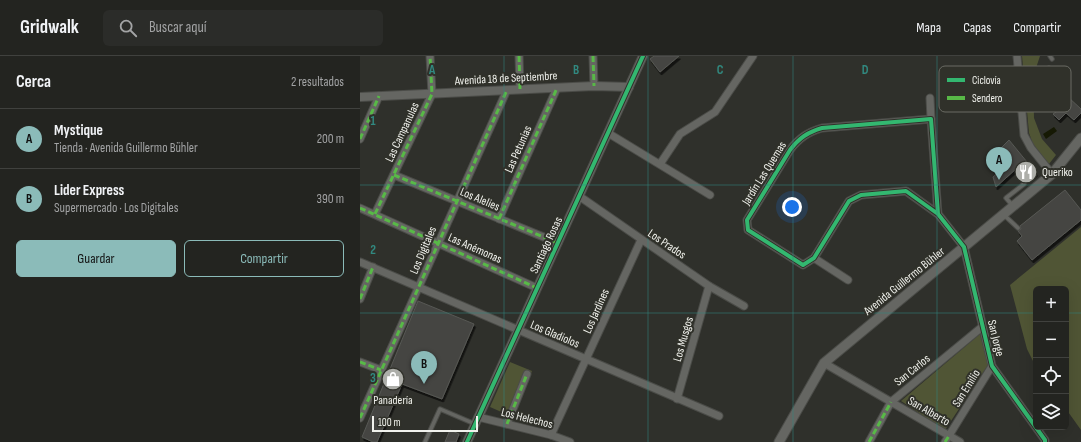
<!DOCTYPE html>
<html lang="es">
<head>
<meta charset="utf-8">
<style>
	body { margin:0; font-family:"Sofia Sans Condensed",sans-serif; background:#2b2c29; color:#f1f3f6 }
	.controls { position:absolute; right:12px; bottom:12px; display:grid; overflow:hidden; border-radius:6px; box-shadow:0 4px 16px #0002 }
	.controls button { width:36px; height:36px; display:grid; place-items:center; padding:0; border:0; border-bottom:1px solid #40413e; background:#232420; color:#f1f3f6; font:20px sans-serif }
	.scale { position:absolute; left:12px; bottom:10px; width:106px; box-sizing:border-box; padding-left:4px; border:2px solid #f1f2ed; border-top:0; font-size:11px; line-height:14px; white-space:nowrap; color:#f1f2ed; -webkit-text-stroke:3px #30312a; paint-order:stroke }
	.you { position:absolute; left:432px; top:151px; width:14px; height:14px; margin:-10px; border:3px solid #fff; border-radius:50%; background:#1a73e8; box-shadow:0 0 0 6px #1a73e833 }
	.badge { display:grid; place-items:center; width:26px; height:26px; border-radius:50%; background:#8bbbb9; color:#111; font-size:13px; font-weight:700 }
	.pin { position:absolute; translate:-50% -33px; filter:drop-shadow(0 1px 2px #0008) }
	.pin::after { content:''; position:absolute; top:21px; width:14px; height:12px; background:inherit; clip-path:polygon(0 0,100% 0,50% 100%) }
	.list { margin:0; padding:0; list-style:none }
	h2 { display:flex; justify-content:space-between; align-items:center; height:52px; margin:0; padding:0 16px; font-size:17px }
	h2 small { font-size:13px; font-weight:400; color:#a3a4a5 }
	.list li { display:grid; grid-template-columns:26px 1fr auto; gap:12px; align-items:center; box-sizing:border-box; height:60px; padding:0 16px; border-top:1px solid #40413e }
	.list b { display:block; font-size:15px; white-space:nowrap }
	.list p { margin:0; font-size:13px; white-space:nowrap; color:#a3a4a5 }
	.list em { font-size:13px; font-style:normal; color:#a3a4a5 }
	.actions { display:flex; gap:8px; padding:12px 16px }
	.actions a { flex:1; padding:9px 0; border:1px solid #8bbbb9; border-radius:6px; text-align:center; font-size:14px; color:#8bbbb9 }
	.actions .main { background:#8bbbb9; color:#111 }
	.icon { flex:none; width:22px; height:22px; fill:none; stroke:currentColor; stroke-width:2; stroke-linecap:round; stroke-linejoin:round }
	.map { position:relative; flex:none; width:721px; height:386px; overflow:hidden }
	header { display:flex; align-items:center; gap:24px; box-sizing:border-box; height:56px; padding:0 20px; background:#232420; border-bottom:1px solid #40413e }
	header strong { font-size:19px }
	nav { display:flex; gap:22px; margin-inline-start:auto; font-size:14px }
	.search { width:280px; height:36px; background:#2b2c29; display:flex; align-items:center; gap:10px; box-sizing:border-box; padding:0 14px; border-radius:6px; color:#a3a4a5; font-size:15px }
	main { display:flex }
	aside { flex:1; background:#232420 }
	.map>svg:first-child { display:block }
	.green { fill:#505535 }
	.water { fill:#161904 }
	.building { fill:#454542; stroke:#575854; filter:url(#shadow) }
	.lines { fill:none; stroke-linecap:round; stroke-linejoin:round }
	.service-casing { stroke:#4b4c48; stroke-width:5.5 }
	.minor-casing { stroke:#4b4c48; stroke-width:9 }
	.tertiary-casing { stroke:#4b4c48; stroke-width:10 }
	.secondary-casing { stroke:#4b4c48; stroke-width:11 }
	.service { stroke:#656662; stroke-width:3.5 }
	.minor { stroke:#656662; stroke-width:7 }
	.tertiary { stroke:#656662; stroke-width:8 }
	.secondary { stroke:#656662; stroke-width:9 }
	.quiet { stroke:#58b947; stroke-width:3; stroke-dasharray:6 3; stroke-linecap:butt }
	.cycleway-casing { stroke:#30312a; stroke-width:6 }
	.cycleway { stroke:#33b770; stroke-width:4 }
	.grid { fill:none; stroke:#318981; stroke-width:1; stroke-opacity:0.55 }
	.labels { text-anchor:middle; stroke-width:4; stroke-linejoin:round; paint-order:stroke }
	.street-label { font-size:12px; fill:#f1f2ed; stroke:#30312a }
	.poi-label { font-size:12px; fill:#f1f2ed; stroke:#30312a; text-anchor:start }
	.key { fill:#30312a; stroke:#6a6b64; stroke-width:1 }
	.key-label { font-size:11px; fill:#f1f2ed }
	.grid-label { font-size:13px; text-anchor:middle; font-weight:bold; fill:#318981; stroke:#30312a; stroke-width:4; stroke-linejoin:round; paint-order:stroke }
</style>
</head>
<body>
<header>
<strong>Gridwalk</strong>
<div class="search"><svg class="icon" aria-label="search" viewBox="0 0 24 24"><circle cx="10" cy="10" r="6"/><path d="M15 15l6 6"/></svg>Buscar aquí</div>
<nav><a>Mapa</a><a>Capas</a><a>Compartir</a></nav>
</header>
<main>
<aside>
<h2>Cerca<small>2 resultados</small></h2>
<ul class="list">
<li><span class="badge">A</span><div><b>Mystique</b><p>Tienda · Avenida Guillermo Bühler</p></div><em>200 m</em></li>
<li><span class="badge">B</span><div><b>Lider Express</b><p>Supermercado · Los Digitales</p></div><em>390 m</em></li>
</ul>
<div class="actions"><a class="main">Guardar</a><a>Compartir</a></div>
</aside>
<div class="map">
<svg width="721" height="386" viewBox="0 0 721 386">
	<defs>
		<filter id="shadow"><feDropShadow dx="1.5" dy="3" stdDeviation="0" flood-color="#0009"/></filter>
	</defs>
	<rect width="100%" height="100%" fill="#2f302b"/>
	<g class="green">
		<path d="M662,0H680L673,21L674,62L682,83L696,99L689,108L673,88L669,77Z"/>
		<path d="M721,171V374L706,353V233H676V311L667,293L650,229Z"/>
		<path d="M620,278L628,309L585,374L541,345Z"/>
		<path d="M150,306L172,315L153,361L130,351Z"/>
	</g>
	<path class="water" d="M694,71L697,75L686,83L683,78Z"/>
	<g class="building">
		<path d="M294,0H319L300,16L290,3Z"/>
		<path d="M694,41L701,48L708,41L721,53V57L714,64L706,57L699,64L693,58L696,56L688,48Z"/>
		<path d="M649,84L676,117L668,124L657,112L636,131L633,121L650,106L640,93Z"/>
		<path d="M705,134L721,154V164L672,204L657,185L662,180L658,175L661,173L660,170Z"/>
		<path d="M58,245L114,268L82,343L42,328L17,386H13L2,381Z"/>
		<path d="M90,374L99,378L96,386H85Z"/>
	</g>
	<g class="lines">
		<g class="service-casing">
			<g id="service">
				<path d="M690,0L692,3"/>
				<path d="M660,36L680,33L689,12"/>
				<path d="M653,150L646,142L664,128"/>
				<path d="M644,159L658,172"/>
				<path d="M65,386L80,353L115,368"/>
			</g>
		</g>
		<g class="minor-casing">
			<g id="minor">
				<path d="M159,0L160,33"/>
				<path d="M233,0L234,30"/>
				<path d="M657,0L664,79L671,92L692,118"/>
				<path d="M570,42L571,63"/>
				<path d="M248,77L350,139"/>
				<path d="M0,83L19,40"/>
				<path d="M300,108L320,78L355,56L393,0"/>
				<path d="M34,119L198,187"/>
				<path d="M219,140L349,230L384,250"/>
				<path d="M0,152L177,232"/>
				<path d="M15,158L72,38L70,0"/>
				<path d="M578,158L546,135L501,139L489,145L454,202L443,209L388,174L387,164L430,94C439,82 448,76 462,72L571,63L578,158L604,191L632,310L685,384V386"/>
				<path d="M139,163L197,32"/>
				<path d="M454,202L488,224"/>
				<path d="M0,206L359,360"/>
				<path d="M0,243L13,211"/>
				<path d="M0,306L21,314"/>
				<path d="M464,307L600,386"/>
				<path d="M317,343L349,230"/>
				<path d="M118,361L191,379L210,386"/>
				<path d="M0,362L147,34"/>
				<path d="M147,368L167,318"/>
				<path d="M191,379L281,184"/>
				<path d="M509,386L531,346L622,271"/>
				<path d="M585,386L632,310"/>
			</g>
		</g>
		<g class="tertiary-casing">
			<g id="tertiary">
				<path d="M0,41L234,30L269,31"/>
				<path d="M107,386L283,0"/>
			</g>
		</g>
		<g class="secondary-casing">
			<path id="secondary" d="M419,386L464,307L692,118L721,82"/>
		</g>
		<use href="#service" class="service"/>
		<use href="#minor" class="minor"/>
		<use href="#tertiary" class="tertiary"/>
		<use href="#secondary" class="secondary"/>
		<g class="quiet">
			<path d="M159,0L160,33"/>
			<path d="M233,0L234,30"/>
			<path d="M0,83L19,40"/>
			<path d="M34,119L198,187"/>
			<path d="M0,152L177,232"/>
			<path d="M15,158L72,38L70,0"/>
			<path d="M139,163L197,32"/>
			<path d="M0,243L13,211"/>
			<path d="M0,306L21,314"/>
			<path d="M0,362L147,34"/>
			<path d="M147,368L167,318"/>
			<path d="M509,386L531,346"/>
			<path d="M585,386L589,380"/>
		</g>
		<g class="cycleway-casing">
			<g id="cycleway">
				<path d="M578,158L546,135L501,139L489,145L454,202L443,209L388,174L387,164L430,94C439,82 448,76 462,72L571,63L578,158L604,191L632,310L685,384V386"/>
				<path d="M107,386L283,0"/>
			</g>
		</g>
		<use href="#cycleway" class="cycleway"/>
	</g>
	<path class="grid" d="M144,0V386M288,0V386M433,0V386M577,0V386M0,129H721M0,257H676M706,257H721"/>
	<defs>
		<g id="restaurant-disc" transform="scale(1.15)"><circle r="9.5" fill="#adaea9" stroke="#30312a"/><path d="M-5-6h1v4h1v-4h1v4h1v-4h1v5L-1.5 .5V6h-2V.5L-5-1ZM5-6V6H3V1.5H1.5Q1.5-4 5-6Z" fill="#fff"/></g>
		<g id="shop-disc" transform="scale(1.15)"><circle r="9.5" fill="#adaea9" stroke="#30312a"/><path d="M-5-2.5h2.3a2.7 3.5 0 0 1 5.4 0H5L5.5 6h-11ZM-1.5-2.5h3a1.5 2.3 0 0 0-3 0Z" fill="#fff"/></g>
	</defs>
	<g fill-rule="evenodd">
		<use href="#restaurant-disc" x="666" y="116"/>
		<use href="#shop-disc" x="33" y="323"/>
	</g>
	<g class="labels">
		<g class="street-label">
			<text transform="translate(146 22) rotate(-3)" y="4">Avenida 18 de Septiembre</text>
			<text transform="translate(42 76) rotate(-65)" y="4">Las Campanulas</text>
			<text transform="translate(158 93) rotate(-66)" y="4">Las Petunias</text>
			<text transform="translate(404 117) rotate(-58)" y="4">Jardín Las Quemas</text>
			<text transform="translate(120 143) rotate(23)" y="4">Los Alelies</text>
			<text transform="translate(307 188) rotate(34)" y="4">Los Prados</text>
			<text transform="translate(186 189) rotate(-65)" y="4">Santiago Rosas</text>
			<text transform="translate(115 192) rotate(24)" y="4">Las Anémonas</text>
			<text transform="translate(63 194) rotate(-67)" y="4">Los Digitales</text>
			<text transform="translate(544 225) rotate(-39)" y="4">Avenida Guillermo Bühler</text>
			<text transform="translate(236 255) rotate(-66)" y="4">Los Jardines</text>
			<text transform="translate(195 278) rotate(23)" y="4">Los Gladiolos</text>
			<text transform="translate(636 282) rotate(76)" y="4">San Jorge</text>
			<text transform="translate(323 283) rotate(-74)" y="4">Los Musgos</text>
			<text transform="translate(552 314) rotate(-39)" y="4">San Carlos</text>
			<text transform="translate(606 332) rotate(-58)" y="4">San Emilio</text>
			<text transform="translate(569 355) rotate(30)" y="4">San Alberto</text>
			<text transform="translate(167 362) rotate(14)" y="4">Los Helechos</text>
		</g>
		<g class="poi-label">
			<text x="682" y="120">Queriko</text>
			<text x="33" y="348" text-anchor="middle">Panadería</text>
		</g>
	</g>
	<rect x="579" y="10" width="132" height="46" rx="6" class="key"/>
	<rect x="587" y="22" width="18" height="4" fill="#33b770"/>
	<rect x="587" y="40" width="18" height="4" fill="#58b947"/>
	<g class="key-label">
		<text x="612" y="28">Ciclovía</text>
		<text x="612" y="46">Sendero</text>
	</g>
	<g class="grid-label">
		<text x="72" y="18">A</text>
		<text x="216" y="18">B</text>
		<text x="360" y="18">C</text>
		<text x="505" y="18">D</text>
		<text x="13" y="69">1</text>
		<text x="13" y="198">2</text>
		<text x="13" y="326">3</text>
	</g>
</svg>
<div class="controls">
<button>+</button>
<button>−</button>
<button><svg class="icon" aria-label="locate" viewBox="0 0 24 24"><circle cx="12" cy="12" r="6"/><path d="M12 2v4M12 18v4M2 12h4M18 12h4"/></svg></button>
<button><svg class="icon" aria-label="layers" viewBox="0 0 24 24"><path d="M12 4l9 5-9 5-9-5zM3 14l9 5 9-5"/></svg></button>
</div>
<div class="scale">100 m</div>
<div class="you"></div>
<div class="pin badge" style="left:639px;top:124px">A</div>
<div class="pin badge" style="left:64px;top:328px">B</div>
</div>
</main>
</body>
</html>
